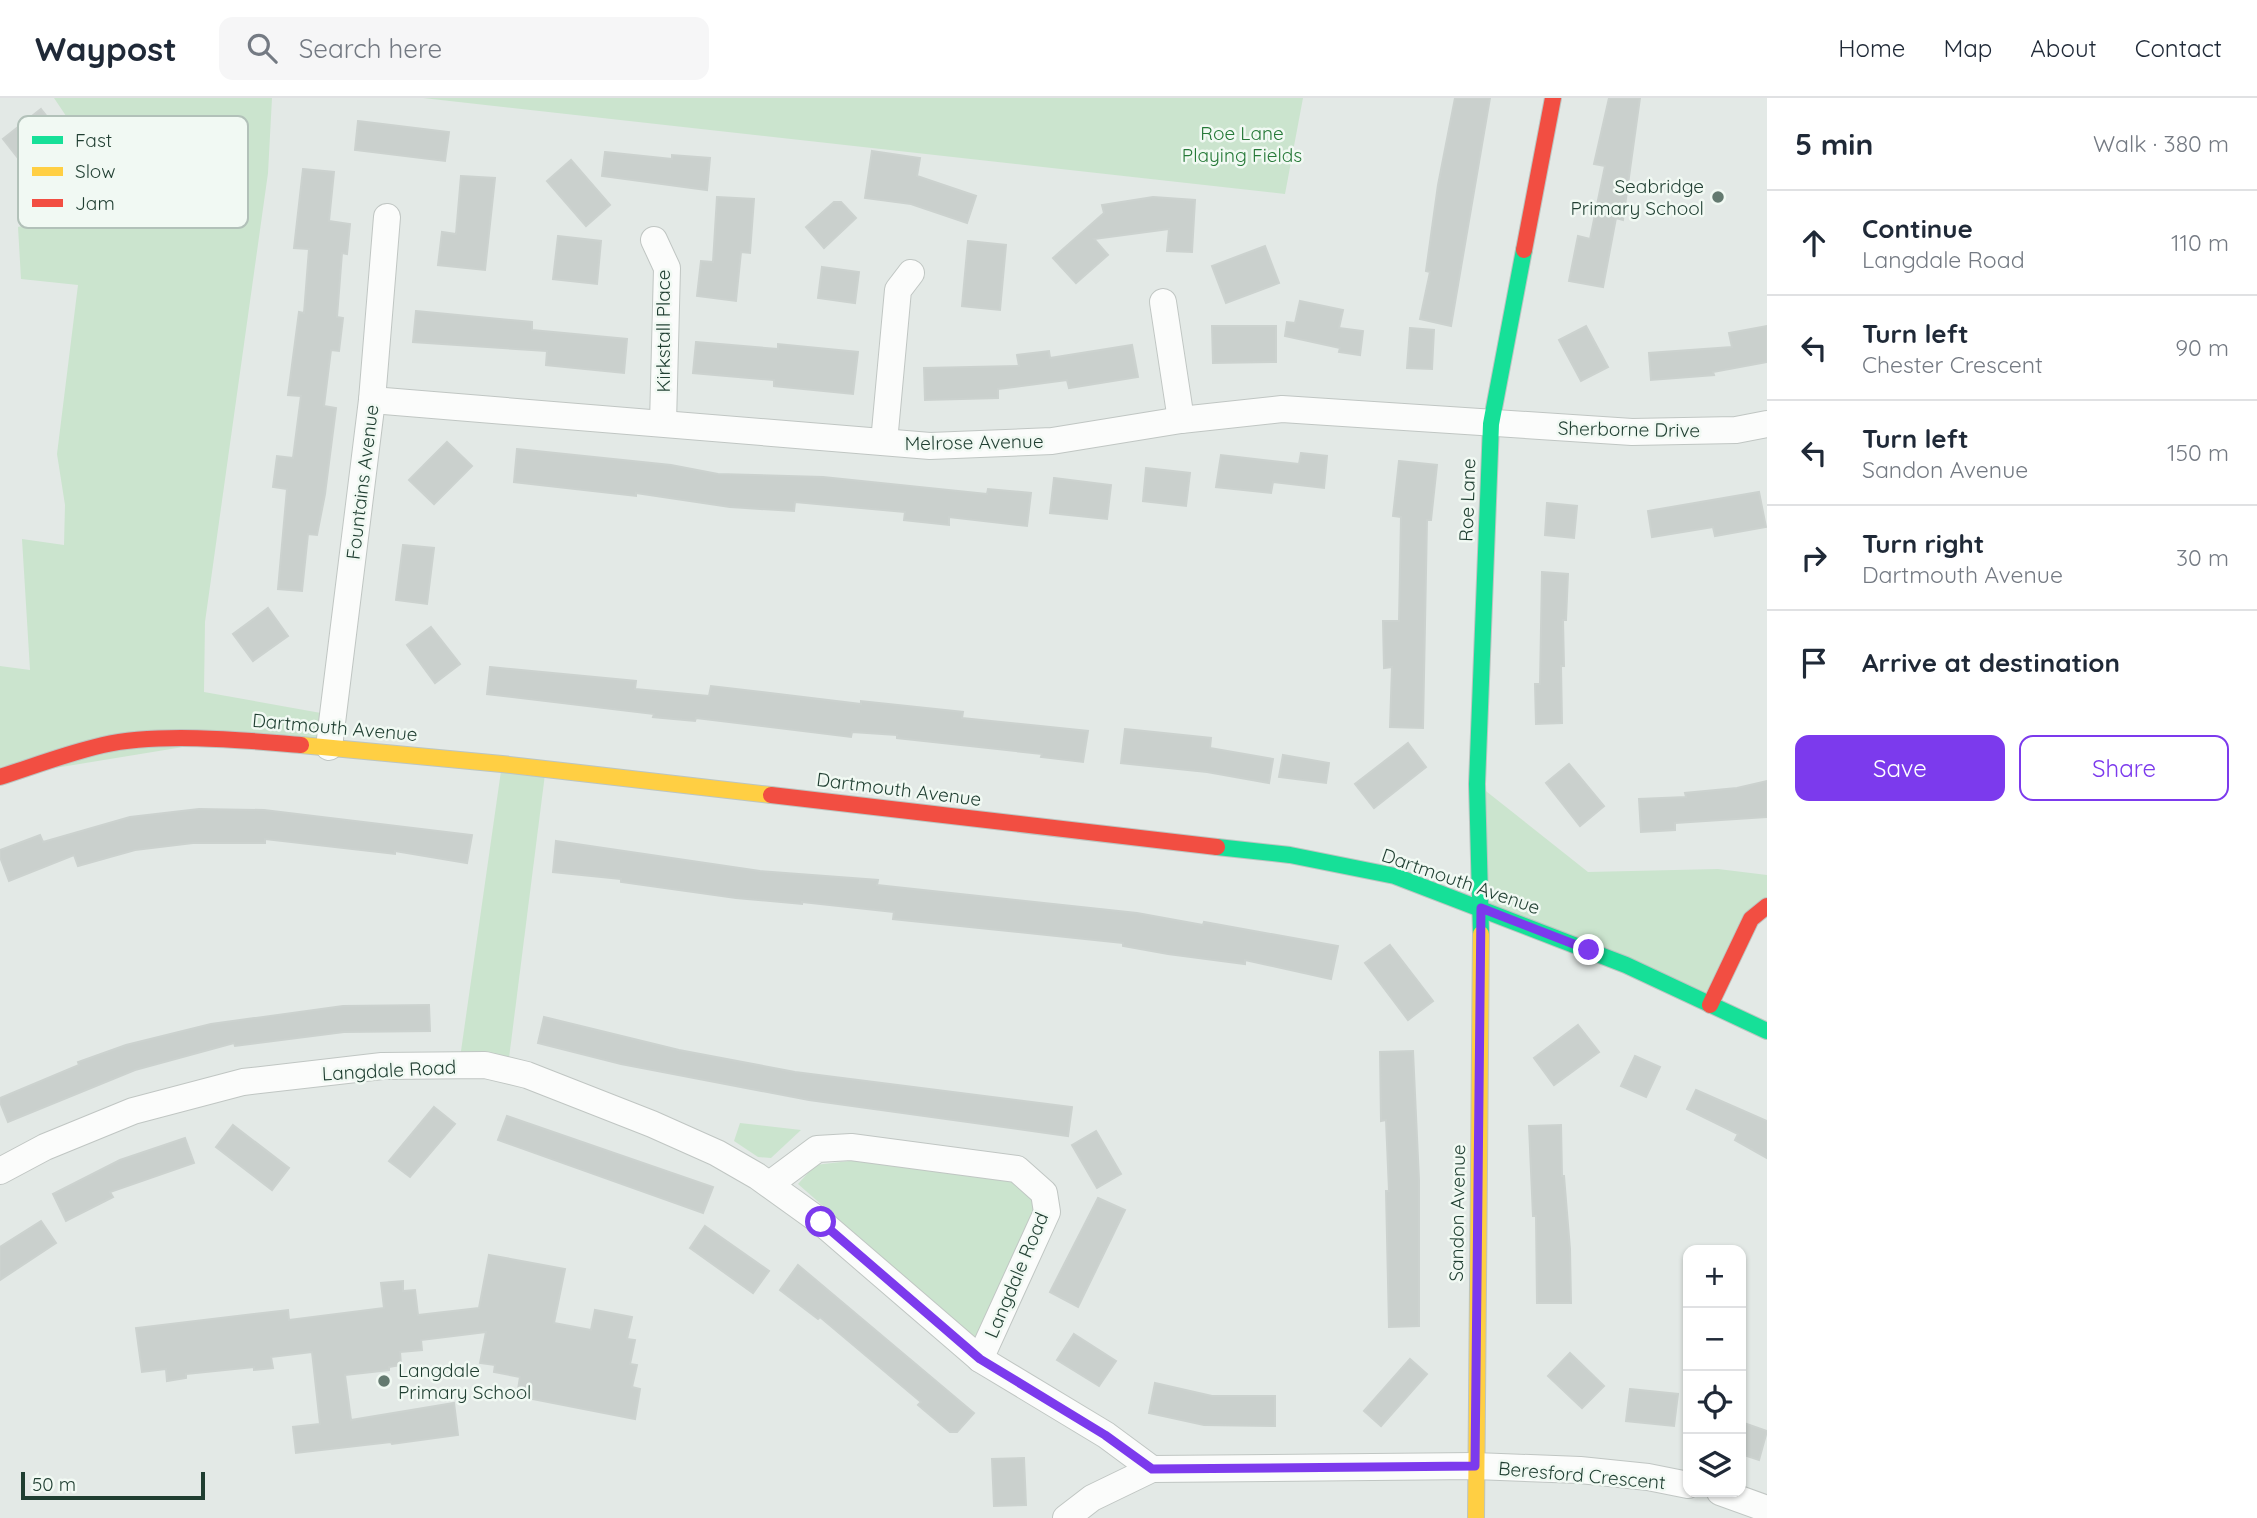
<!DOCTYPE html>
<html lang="en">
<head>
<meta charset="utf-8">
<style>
	body { margin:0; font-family:Quicksand,sans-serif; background:#f6f6f7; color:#1f2937 }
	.controls { position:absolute; right:21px; bottom:21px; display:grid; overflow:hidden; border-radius:14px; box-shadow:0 2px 5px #0004 }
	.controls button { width:63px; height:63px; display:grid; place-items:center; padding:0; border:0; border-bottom:2px solid #e0e1e3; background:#fff; color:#1f2937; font:35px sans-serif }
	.scale { position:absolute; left:21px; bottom:18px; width:184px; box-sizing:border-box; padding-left:7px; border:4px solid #1f3e31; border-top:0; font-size:19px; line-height:24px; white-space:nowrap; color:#1f3e31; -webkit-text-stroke:5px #f1f9f3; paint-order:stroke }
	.stop { position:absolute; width:21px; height:21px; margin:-16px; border:5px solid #7c3aed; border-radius:50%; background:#fff }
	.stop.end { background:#7c3aed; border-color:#fff; box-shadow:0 2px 7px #0008 }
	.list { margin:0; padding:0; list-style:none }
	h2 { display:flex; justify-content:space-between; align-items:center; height:91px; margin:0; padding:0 28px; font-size:30px }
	h2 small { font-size:23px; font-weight:400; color:#747a83 }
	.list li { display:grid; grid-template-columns:46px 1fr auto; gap:21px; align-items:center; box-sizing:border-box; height:105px; padding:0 28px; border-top:2px solid #e0e1e3 }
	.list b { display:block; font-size:26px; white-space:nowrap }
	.list p { margin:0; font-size:23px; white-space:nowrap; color:#747a83 }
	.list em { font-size:23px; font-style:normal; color:#747a83 }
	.actions { display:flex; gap:14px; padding:21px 28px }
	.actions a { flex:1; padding:16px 0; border:2px solid #7c3aed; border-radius:14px; text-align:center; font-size:24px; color:#7c3aed }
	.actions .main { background:#7c3aed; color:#fff }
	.icon { flex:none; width:38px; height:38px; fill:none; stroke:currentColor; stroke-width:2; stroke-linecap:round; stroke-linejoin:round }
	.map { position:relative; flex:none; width:1767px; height:1420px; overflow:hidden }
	header { display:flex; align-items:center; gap:42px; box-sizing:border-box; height:98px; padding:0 35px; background:#fff; border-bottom:2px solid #e0e1e3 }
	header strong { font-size:33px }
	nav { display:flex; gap:38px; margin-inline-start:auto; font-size:24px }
	.search { width:490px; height:63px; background:#f6f6f7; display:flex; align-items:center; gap:18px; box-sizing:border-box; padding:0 24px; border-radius:14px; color:#747a83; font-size:26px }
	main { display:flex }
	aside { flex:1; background:#fff }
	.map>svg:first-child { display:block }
	.green { fill:#cbe4ce }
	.building { fill:#cad0cd; stroke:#ccd2cf; stroke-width:2 }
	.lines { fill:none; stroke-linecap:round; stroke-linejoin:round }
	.street-casing { stroke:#c0c6c3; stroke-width:28 }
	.fast-casing { stroke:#bcc5c1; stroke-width:18 }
	.slow-casing { stroke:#bcc5c1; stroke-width:18 }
	.jam-casing { stroke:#bcc5c1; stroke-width:18 }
	.street { stroke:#fbfcfb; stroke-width:26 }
	.fast { stroke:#16e098; stroke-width:16 }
	.slow { stroke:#ffcf43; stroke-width:16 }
	.jam { stroke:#f24e42; stroke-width:16 }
	.route { stroke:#7c3aed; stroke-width:9 }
	.poi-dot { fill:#647a70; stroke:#f1f9f3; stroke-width:2.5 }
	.labels { text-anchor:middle; stroke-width:5; stroke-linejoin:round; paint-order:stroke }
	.park-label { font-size:19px; fill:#267938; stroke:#f1f9f3 }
	.poi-label { font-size:19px; fill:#1f3e31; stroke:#f1f9f3; text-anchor:end }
	.street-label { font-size:19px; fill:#1f3e31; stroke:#f1f9f3 }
	.key { fill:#f1f9f3; stroke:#b2c1b9; stroke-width:2 }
	.key-label { font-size:19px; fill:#1f3e31 }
</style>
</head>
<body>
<header>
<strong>Waypost</strong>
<div class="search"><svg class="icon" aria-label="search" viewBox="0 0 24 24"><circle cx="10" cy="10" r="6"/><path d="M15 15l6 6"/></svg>Search here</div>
<nav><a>Home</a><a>Map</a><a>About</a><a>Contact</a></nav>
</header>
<main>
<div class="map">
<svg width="1767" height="1420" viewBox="0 0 1767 1420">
	<rect width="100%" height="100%" fill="#e3e9e6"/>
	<g class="green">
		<path d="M54,0H272L268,75L205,524L204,594L332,617L329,649L232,641L0,679V568L30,572L22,441L64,447L65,407L57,356L78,187L21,181L18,129C56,119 89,120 109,82Z"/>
		<path d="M423,0H1303L1285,96Z"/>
		<path d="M502,666L545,676L508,968L459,967Z"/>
		<path d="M1477,686L1588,774L1718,771L1767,777V808L1710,907L1481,810Z"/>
		<path d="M740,1025L801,1032L771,1060L758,1059L734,1043Z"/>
		<path d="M858,1062L1021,1085L1037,1108L979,1245L798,1086L815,1067Z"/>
	</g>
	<g class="building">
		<path d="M1455,0H1490L1451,228L1420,221L1430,174L1426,173L1438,87Z"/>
		<path d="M1609,0H1640L1623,122L1616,120L1603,189L1569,183L1578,138L1590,141L1605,68L1594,66Z"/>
		<path d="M41,11L60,35L22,65L3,41Z"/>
		<path d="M358,23L449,34L445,63L355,52Z"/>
		<path d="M872,53L920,60L917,78L976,98L967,125L911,106L865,100Z"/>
		<path d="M605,54L672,61V57L710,60L707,92L602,78Z"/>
		<path d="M571,62L610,107L586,128L547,83Z"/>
		<path d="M303,71L334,74L329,123L350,126L347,156L342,155L337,219L343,220L339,253L331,252L324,308L336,310L325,396L317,437L308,436L302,493L278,491L287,391L273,389L277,358L293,360L301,298L288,297L299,214L304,215L309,151L294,150Z"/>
		<path d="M461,78L495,80L485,172L438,167L442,134L456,136Z"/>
		<path d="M717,99L754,101L750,155L741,154L736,203L697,198L701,163L713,164Z"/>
		<path d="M1153,99L1195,102L1192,154L1167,153L1169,131L1094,141L1108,157L1076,185L1053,160L1104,115L1102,107Z"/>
		<path d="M834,104H841L856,120L824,150L806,129Z"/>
		<path d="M558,138L601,143L597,186L553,181Z"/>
		<path d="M968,143L1006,147L1000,212L962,208Z"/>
		<path d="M1265,148L1279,185L1226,205L1212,168Z"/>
		<path d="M822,169L859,174L855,205L818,200Z"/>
		<path d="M1300,203L1343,212L1339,230L1363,233L1360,257L1339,254L1340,250L1285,238L1287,224L1295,225Z"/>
		<path d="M416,213L532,224V232L627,241L624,275L546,267L547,253L413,244Z"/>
		<path d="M1212,228H1276V264L1213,265Z"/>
		<path d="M1586,228L1608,269L1581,283L1559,242Z"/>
		<path d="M1767,228V264L1713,274L1714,277L1651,282L1649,255L1732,249L1729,235Z"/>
		<path d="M1410,230L1434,232L1432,271L1407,270Z"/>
		<path d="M696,244L778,251V246L858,254L853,296L774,288V282L693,275Z"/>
		<path d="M1132,247L1138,279L1069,290L1067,282L998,291V300L925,302L924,270L1019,268L1017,257L1049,253L1050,260Z"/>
		<path d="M447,344L472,368L434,406L409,382Z"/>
		<path d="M517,351L671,367L718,376L823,379L987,396L988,391L1031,395L1027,428L949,419V427L904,422L905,414L795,404L794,413L730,409L636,395V398L514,384Z"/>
		<path d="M1301,355L1327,358L1324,390L1273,384L1271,395L1216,389L1221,357L1299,366Z"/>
		<path d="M1399,363L1437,367L1431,422H1427L1423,630L1390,629L1392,569L1384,570L1383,523H1399L1401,419L1393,418Z"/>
		<path d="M1146,370L1190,375L1186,408L1143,403Z"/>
		<path d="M1054,380L1111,387L1107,421L1050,415Z"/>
		<path d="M1759,394L1766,429L1715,438L1713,429L1652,439L1648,413Z"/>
		<path d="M1547,405L1577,408L1574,440L1545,437Z"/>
		<path d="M403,447L434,450L427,506L396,502Z"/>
		<path d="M1542,474L1568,476L1566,522H1563L1564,568H1561L1562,625L1536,626L1535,586H1540Z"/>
		<path d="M268,510L288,538L253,563L233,536Z"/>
		<path d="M431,529L460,566L435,585L407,547Z"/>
		<path d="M490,569L636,583L635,591L709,598L711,588L861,606V603L963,614L962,620L1088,633L1083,664L1041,659L1042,656L897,640V637L852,634L851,639L696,620L695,623L653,619L654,616L487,596Z"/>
		<path d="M1125,631L1211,640L1210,650L1273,661L1269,685L1207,674L1121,665Z"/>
		<path d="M1408,645L1426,669L1374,710L1355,686Z"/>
		<path d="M1283,657L1329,665L1326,685L1279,679Z"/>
		<path d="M1569,666L1604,708L1580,728L1546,685Z"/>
		<path d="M1767,683V719L1675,725V732L1641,734L1639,701L1686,699L1685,695L1737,690Z"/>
		<path d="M199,711L264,712L472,737L467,765L395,753V756L265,741V745H193L135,752L78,768L74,757L9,783L0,759V752L40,737L43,744L130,719Z"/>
		<path d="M556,743L760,773L878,782L877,787L1137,815L1203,827L1204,824L1338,848L1331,881L1245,862V866L1168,856L1123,848V845L893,821L894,814L802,804V806L736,800L621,784V781L553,774Z"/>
		<path d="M1390,847L1433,903L1408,922L1365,865Z"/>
		<path d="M429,907L430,933L344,934L235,948L234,945L135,972L8,1024L0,1004V1000L79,967L78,964L126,947L211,926L343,908Z"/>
		<path d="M544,919L679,952L795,974L1072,1009L1068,1038L809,1002L621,966L538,945Z"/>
		<path d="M1578,927L1599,954L1554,987L1534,960Z"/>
		<path d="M1413,953L1419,1082V1228L1389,1229L1386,1093H1389L1386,1022L1381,1023L1380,954Z"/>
		<path d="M1635,958L1660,969L1646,999L1621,988Z"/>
		<path d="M1696,992L1767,1023V1060L1735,1042L1738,1036L1687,1011Z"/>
		<path d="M434,1009L455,1026L410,1079L389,1063Z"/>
		<path d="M507,1018L713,1089L703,1115L498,1042Z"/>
		<path d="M233,1027L289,1070L272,1092L216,1049Z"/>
		<path d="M1561,1027L1562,1078H1564L1570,1151L1571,1205H1537L1536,1118H1533L1529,1028Z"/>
		<path d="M1096,1033L1121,1076L1097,1090L1072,1047Z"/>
		<path d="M185,1040L194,1065L110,1094L113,1099L66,1123L53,1096L120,1062Z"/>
		<path d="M1098,1100L1125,1112L1078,1209L1050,1194Z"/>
		<path d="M41,1123L56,1145L0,1182V1149Z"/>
		<path d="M705,1128L769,1173L753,1195L690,1150Z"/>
		<path d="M489,1157L565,1171L554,1225L591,1232L595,1212L632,1219L627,1241L635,1242L630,1266L637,1267L632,1289L640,1291L635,1321L517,1298L520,1279L494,1274L495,1267L480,1265L486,1234L421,1242L422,1252L400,1254L401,1267L389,1269V1272L345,1277L351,1322L454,1305L458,1337L392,1346L391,1344L296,1355L293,1329L320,1326L312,1254L271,1259L273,1270L254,1272V1269L186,1276V1280L167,1283L166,1271L142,1274L136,1230L288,1212L289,1222L384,1210L381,1185L403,1183V1193L415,1192L418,1217L479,1210Z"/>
		<path d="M798,1167L974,1315L957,1334H950L918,1307L921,1304L820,1219L818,1221L780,1192Z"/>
		<path d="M1074,1236L1116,1263L1099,1288L1057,1262Z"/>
		<path d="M1570,1255L1604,1288L1582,1310L1548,1278Z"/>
		<path d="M1410,1261L1427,1276L1381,1328L1364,1313Z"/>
		<path d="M1155,1285L1212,1298H1275V1328L1204,1327L1149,1315Z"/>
		<path d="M1630,1291L1678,1296L1674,1328L1626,1323Z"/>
		<path d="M1741,1324L1767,1333L1759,1362L1741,1356Z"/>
		<path d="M1024,1360L1026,1407L994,1408L992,1361Z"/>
	</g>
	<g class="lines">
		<g class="street-casing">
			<g id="street">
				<path d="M654,142L667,170L663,325"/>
				<path d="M1163,204L1181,322"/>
				<path d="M372,302L930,348L1052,343L1181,322L1282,311L1632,334L1736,332L1767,326"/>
				<path d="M884,344L898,192L911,175"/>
				<path d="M329,649L372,302L387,119"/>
				<path d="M0,1073L45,1049L133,1013L243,984L382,968L485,967L527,977L652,1026L717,1055L757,1078L821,1124L980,1261L1106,1337L1152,1371"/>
				<path d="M770,1086L817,1051L851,1049L1017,1071L1044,1095L1047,1114L980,1261"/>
				<path d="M1720,1394L1767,1411"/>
				<path d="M1066,1420L1092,1400L1152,1371L1475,1368L1580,1372L1648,1379L1688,1387"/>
			</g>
		</g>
		<g class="fast-casing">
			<g id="fast">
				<path d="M1217,749L1290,757L1395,778L1626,867L1767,933"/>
				<path d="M1481,836L1477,686L1491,326L1524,152"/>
			</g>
		</g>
		<g class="slow-casing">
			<g id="slow">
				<path d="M301,647L502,666L771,697"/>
				<path d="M1476,1420L1481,836"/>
			</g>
		</g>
		<g class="jam-casing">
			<g id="jam">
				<path d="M1524,152L1553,0"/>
				<path d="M0,679C34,668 68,655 103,647C159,634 243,642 301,647"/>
				<path d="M771,697L1217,749"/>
				<path d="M1710,907L1751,821L1767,808"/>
			</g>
		</g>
		<use href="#street" class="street"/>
		<use href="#fast" class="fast"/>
		<use href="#slow" class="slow"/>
		<use href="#jam" class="jam"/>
	</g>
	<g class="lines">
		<path class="route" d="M821,1124L980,1261L1105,1337L1152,1371L1475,1368L1481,810L1589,852"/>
	</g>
	<g class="poi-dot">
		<circle cx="1718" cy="99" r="7"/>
		<circle cx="384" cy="1283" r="7"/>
	</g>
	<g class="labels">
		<g class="park-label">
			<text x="1242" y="42">Roe Lane<tspan x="1242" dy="22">Playing Fields</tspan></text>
		</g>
		<g class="poi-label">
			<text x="1704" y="95">Seabridge<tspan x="1704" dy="22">Primary School</tspan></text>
			<text x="398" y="1279" text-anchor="start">Langdale<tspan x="398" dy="22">Primary School</tspan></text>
		</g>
		<g class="street-label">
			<text transform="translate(663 233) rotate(-90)" y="7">Kirkstall Place</text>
			<text transform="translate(1629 331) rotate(1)" y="7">Sherborne Drive</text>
			<text transform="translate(974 344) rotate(-1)" y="7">Melrose Avenue</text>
			<text transform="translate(362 384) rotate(-83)" y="7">Fountains Avenue</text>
			<text transform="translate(1467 402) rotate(-88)" y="7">Roe Lane</text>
			<text transform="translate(335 629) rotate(5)" y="7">Dartmouth Avenue</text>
			<text transform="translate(899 691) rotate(7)" y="7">Dartmouth Avenue</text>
			<text transform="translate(1461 783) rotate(19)" y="7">Dartmouth Avenue</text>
			<text transform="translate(389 972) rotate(-3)" y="7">Langdale Road</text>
			<text transform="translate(1457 1115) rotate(-89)" y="7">Sandon Avenue</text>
			<text transform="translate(1016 1177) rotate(-67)" y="7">Langdale Road</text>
			<text transform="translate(1582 1377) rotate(5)" y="7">Beresford Crescent</text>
		</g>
	</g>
	<rect x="18" y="18" width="230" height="112" rx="10" class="key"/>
	<rect x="32" y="38" width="31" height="8" fill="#16e098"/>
	<rect x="32" y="69" width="31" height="9" fill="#ffcf43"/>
	<rect x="32" y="101" width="31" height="8" fill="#f24e42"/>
	<g class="key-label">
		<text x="75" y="49">Fast</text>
		<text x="75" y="80">Slow</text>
		<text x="75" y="112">Jam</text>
	</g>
</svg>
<div class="controls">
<button>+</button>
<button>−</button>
<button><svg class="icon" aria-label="locate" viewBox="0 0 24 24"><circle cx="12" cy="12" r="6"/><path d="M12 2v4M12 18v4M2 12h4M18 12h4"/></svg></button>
<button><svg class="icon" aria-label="layers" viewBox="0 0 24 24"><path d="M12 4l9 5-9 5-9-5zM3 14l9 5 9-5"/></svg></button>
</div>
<div class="scale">50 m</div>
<div class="stop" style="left:821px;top:1124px"></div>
<div class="stop end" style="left:1589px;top:852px"></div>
</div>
<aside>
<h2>5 min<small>Walk · 380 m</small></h2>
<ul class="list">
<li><svg class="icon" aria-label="ahead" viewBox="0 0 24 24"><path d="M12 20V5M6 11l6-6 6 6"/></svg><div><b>Continue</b><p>Langdale Road</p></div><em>110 m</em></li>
<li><svg class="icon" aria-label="left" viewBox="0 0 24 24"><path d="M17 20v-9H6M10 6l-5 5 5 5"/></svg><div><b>Turn left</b><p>Chester Crescent</p></div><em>90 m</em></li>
<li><svg class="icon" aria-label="left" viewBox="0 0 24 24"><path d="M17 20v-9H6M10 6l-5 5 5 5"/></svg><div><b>Turn left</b><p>Sandon Avenue</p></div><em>150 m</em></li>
<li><svg class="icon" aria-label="right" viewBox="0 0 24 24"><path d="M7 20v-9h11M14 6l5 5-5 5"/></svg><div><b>Turn right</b><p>Dartmouth Avenue</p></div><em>30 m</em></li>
<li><svg class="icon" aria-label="arrive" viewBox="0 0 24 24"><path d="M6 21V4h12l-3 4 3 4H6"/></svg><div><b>Arrive at destination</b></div></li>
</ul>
<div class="actions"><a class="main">Save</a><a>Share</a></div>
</aside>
</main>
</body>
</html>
